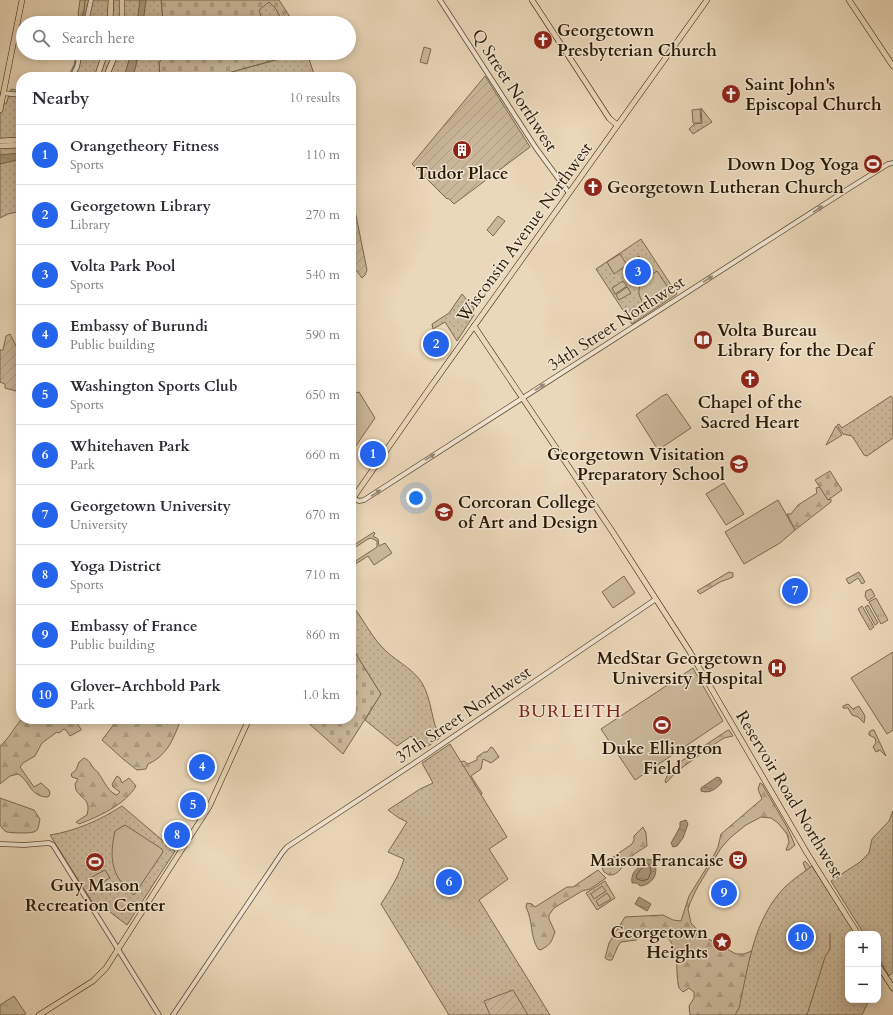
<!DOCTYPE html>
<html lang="en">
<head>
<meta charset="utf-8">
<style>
	body { margin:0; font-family:Cardo,serif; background:#f2f2f3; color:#2b2b33 }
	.controls { position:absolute; right:12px; bottom:12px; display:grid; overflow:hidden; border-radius:8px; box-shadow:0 2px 10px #0003 }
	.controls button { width:36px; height:36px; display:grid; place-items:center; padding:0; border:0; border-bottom:1px solid #e1e1e2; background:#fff; color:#2b2b33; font:20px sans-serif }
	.you { position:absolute; left:416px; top:498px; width:14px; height:14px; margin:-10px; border:3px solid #fff; border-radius:50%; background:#1a73e8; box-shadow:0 0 0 6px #1a73e833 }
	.badge { display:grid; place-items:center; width:26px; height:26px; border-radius:50%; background:#2563eb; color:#fff; font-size:13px; font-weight:700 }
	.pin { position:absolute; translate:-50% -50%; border:2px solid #fff; box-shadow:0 1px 4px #0006 }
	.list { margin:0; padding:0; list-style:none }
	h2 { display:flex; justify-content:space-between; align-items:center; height:52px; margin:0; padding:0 16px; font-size:17px }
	h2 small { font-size:13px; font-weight:400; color:#7c7c81 }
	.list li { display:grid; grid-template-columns:26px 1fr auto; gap:12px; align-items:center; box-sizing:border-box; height:60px; padding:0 16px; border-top:1px solid #e1e1e2 }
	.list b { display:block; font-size:15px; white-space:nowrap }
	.list p { margin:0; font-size:13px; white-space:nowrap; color:#7c7c81 }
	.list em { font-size:13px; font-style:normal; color:#7c7c81 }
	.icon { flex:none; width:22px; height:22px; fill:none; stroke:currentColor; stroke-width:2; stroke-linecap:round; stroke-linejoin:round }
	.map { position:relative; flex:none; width:893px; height:1015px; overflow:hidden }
	.search { position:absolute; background:#fff; box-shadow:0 2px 10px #0003; left:16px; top:16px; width:340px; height:44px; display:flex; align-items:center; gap:10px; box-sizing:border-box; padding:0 14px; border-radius:22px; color:#7c7c81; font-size:15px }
	.panel { position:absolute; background:#fff; box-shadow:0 2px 10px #0003; left:16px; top:72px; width:340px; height:652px; border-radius:16px }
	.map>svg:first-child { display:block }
	.grass { fill:url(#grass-tufts); stroke:#7a684f }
	.forest { fill:url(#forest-firs); stroke:#7a684f }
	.cemetery { fill:url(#cemetery-stones); stroke:#7a684f }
	.park { fill:url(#park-dots); stroke:#7a684f }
	.garden { fill:url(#garden-furrows); stroke:#7a684f }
	.pitch { fill:#cab79a; stroke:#7a684f }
	.water { fill:url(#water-ripples); stroke:#76654b }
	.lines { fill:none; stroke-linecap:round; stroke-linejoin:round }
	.shore { stroke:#695840; stroke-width:1 }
	.stream { stroke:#76654b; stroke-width:1 }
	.minor-casing { stroke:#5a4931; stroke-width:5.5 }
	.major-casing { stroke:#291a04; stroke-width:6 }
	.minor { stroke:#f2e5d2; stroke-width:4 }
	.major { stroke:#ebd7b9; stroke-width:5 }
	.oneway { fill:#988a75 }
	.labels { text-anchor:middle; stroke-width:3; stroke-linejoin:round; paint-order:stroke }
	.poi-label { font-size:17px; font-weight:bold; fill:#291a04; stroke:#f2e5d2; text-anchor:start }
	.street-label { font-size:17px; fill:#291a04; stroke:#f2e5d2 }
	.neighbourhood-label { font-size:18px; letter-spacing:1px; fill:#7a1f14; stroke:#f2e5d2 }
</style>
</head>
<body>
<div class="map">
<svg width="893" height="1015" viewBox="0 0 893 1015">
	<defs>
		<pattern id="grass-tufts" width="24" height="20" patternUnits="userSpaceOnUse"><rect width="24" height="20" fill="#cab79a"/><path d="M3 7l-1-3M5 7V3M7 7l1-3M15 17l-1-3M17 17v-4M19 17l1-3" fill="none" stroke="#ae9d83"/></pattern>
		<pattern id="forest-firs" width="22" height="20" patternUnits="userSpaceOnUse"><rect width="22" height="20" fill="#cab79a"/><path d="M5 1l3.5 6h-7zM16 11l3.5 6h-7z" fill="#ae9d83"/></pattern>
		<pattern id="cemetery-stones" width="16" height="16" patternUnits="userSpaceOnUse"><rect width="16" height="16" fill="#cab79a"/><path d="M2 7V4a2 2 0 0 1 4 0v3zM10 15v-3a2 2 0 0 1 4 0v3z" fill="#ae9d83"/></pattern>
		<pattern id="park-dots" width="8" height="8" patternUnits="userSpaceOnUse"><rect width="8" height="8" fill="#cab79a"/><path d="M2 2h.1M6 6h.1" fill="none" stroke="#ae9d83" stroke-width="1.8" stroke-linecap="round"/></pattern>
		<pattern id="garden-furrows" width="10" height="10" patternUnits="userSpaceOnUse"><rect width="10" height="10" fill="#cab79a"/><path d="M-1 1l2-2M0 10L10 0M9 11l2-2" fill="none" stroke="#ae9d83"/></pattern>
		<pattern id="water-ripples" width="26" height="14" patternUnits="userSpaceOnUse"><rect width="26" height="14" fill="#a9977b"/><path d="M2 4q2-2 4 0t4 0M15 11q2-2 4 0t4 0" fill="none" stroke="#8a7a63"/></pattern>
	</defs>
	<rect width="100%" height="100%" fill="#ebd7b9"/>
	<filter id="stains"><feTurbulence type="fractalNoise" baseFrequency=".005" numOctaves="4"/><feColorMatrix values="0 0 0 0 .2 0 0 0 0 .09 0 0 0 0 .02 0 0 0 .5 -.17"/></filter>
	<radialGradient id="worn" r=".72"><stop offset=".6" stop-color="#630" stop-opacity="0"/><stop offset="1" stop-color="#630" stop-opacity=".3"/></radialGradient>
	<g class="grass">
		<path d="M836,426L842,435L826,445Z"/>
		<path d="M859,572L865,582L862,584L858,578L849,584L846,579Z"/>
		<path d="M871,589L875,596L868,601L865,596L866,591Z"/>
		<path d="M876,598L888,620L881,624L869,602Z"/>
		<path d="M868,605L878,623L875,625L865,607Z"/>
		<path d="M862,606L874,627L870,630L858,609Z"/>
		<path d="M14,996L26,1014L23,1015H0V1005Z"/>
	</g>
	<g class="forest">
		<path d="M80,0H86L82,19L78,15Z"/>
		<path d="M820,487L828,500L831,499V502L795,530L787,514H791L798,505L817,493L816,488Z"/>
		<path d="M729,572L733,573V577L720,582L700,594L697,591Z"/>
		<path d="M22,719H74L81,729V730L70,736L66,730L64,729L59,733L57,732L42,743L35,756L23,763L20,767L34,787L41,783L49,790L50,794L48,797C30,797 30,781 18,774L10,776L0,784V746C9,739 14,727 22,719Z"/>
		<path d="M118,719H163L167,724L176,720L179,724C173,741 165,757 148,764L146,769L137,770L123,759L102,740Z"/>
		<path d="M728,730H729L733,736L724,738L716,743L676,772L666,783L665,781L668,774L677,764Z"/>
		<path d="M491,747L493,748L499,757L491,763L483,759L481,769L471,776L482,793V794L480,795L460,762L464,761L468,764L477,760V757L484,752H487Z"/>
		<path d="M84,758C89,760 90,763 93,767C94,770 98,771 99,774C104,781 109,793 117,795L120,792L113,787L112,784L117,776L120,778L122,783L129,778L136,786C126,804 98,817 79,824L76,822L87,815C91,799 83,801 76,790L75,784L78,779L72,777L71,774L76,770L79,762Z"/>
		<path d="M760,783L762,784L787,827L795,845L789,850H786L789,842L787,834L778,823L771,818L761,817L746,825L731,837L721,848L697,888L690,903L688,909L691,923L703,936L736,954H744L754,950L804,875L806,870L803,863L805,861L812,869L848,934V1000L853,1015H690L689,1006L694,998V992L689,988L683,992L679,988C674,969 682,946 662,933H648L636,940L621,942L618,946L612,960H608L605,958L609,943L625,917L663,915L673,920L681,921L689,896L712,859L718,847L721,834L762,799L758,789Z"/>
		<path d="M0,798L34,810L40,819C39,823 39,829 36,831C32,834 12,833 7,832C4,831 2,828 0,825Z"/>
		<path d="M643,827L646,833L647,846C641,850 635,853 631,857C623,863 620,876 609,875L604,872L602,868L606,862L632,844L634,840V836Z"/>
		<path d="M598,870L606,878L590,889L582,891L554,908L549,915V919L555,932C550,944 553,942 541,950L538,949C530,937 533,921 526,907L527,903L532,904L535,907L567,887H573Z"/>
	</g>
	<g class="cemetery">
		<path d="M161,0H279L294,23H163Z"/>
		<path d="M164,53H301L214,77H160L159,63Z"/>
		<path d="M830,471L842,490L828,500L815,480Z"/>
		<path d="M351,646L381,694L343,754L304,719H351Z"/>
	</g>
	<g class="park">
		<path d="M85,0H161L163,23H83Z"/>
		<path d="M269,2L276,9L283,23H263L259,10Z"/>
		<path d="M77,53H164V54L159,63L160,77H68L74,65Z"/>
		<path d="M301,53H307L315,77H214Z"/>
		<path d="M11,89L21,91V211L8,214L0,218V103L6,104Z"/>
		<path d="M701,108L712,122L693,134L689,129L694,124L702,123Z"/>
		<path d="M641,239L677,294L632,324L596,269Z"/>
		<path d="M462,294L474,308L473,312L474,315L457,341L445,322L433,329L432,324L449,313Z"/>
		<path d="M891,396L893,399V438L867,456L864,455L852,436L843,434L837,425L839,424L842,428Z"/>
		<path d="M351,604C362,617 370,634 381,646C393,660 412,667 422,683C432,700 431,720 440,738L421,751L411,736L397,746L365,720L381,694L351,646Z"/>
		<path d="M848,704L853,709L859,706L865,716L864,723L858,717L852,715L848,708H843V706Z"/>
		<path d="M872,730H874L886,756L880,750L876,752L873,747L876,743L875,738L869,735V732Z"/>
		<path d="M450,744L507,837L489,849L508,879L479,900L550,1015H449L381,904C390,890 399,876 404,859L388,852L407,822L399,818L388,810L420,789L433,783L422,763Z"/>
		<path d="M122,806L175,851L127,925L101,905L96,908L50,835C76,831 100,820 122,806Z"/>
		<path d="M893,811V972L889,976L878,957V934H864L831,881L860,862L869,853L872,839L889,821Z"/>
		<path d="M812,866L856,934H848V1000H869L862,1015H735L739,1008C749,964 753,920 785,887C793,879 803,873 812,866Z"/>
		<path d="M605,881L615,898L597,910L586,893Z"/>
	</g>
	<g class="garden">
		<path d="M485,76L530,147L454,204L448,198L447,199L412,164Z"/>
		<path d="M351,191L367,270L365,275L362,278L356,270H354L352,273L354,275L351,277Z"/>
		<path d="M10,334L21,355V386H17L16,391L5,388V384L0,382V350H3L6,336Z"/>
		<path d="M513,990L528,1015H490L484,1001Z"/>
	</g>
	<g class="pitch">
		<path d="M424,47L431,49L427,64L420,62Z"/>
		<path d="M700,109L701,123H693L692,110Z"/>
		<path d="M498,216L505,221L493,236L487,230Z"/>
		<path d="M620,254L627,265L614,274L607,262Z"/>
		<path d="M639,256L642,261L645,259L652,269L630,284L623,274L630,269L628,263Z"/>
		<path d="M657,271L671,292L647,308C645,305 641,301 640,297C635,284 648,277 657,271Z"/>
		<path d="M623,281L627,286L615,294L612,288Z"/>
		<path d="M627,287L631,293L619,300L616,295Z"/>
		<path d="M359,392L375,418L351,453V394Z"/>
		<path d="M667,394L691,428L658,450L636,415L662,396Z"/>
		<path d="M724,483L744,514L726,525L706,494Z"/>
		<path d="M778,500L795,530L780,543L744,564L725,532Z"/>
		<path d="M374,532L375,534L373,536L378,539L379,546L385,543L392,553L374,565L368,556L354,565L351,566V564L377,547V541L371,538L368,539L351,550V547Z"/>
		<path d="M624,576L635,593L613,608L602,592Z"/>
		<path d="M893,652V730L887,734L851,678Z"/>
		<path d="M693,668L723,721L635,780L601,729Z"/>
		<path d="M125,825L162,849L163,852L134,895C111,877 109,858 115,831Z"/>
		<path d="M105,870L110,878L95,886L90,878Z"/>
		<path d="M602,886L606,891L594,899L591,894Z"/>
		<path d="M607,893L611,899L599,906L596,901Z"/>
	</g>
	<g class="water">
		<path d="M140,0H146L143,23H137Z"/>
		<path d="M131,53H139L133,77H124Z"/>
		<path d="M21,153V159L0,164V155Z"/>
		<path d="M645,264L648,268L635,276L633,272Z"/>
		<path d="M717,777L720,778L722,782C717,789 709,794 701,791V788Z"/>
		<path d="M686,820L688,824L683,838L677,846L673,847L671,843L680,827V822Z"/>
		<path d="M647,859L652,860C661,871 653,885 640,886L637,883H632C630,870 641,867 647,859Z"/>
		<path d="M639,897L651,904L647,911L635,904Z"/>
	</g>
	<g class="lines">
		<path class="shore" d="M648,864L650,865L651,872L648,879L643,881L637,879L636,876L640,870Z"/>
		<path class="stream" d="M807,1015L825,957L830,949V934"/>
		<g class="minor-casing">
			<g id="minor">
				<path d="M440,0L536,148L569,193"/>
				<path d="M86,23L91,0"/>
				<path d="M72,77L77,67L80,53"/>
				<path d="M3,93L21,95"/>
				<path d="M353,498L359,501L364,500L848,189L888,164L893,163"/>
				<path d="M0,844L24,845L49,843L53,845L159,1015"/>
				<path d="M173,1015L282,853L287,847L419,760L656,599"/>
			</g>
		</g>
		<g class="major-casing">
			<g id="major">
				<path d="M532,0L609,118L617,125"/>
				<path d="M849,0L893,66"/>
				<path d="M110,23L111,0"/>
				<path d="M122,23V0"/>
				<path d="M97,77L105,53"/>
				<path d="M106,77L116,53"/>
				<path d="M0,110L22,0"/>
				<path d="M0,141L21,140"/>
				<path d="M0,146L21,145"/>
				<path d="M474,326L612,531L690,652L807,853L858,934"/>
				<path d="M351,501L422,399L707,0"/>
				<path d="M878,965L893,988"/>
				<path d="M39,1015L93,981L106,968L209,807L249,719"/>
			</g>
		</g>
		<use href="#minor" class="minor"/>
		<use href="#major" class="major"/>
	</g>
	<defs><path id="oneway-solid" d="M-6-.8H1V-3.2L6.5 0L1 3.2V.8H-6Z"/></defs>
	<g class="oneway">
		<use href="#oneway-solid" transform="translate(818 209) rotate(-33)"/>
		<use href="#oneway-solid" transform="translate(708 279) rotate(-33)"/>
		<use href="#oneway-solid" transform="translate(540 387) rotate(-33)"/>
		<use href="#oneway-solid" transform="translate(430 457) rotate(-33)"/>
		<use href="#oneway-solid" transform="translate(376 493) rotate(-33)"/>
	</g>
	<defs>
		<g id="church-disc" transform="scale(1)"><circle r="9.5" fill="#8f2418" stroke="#f2e5d2"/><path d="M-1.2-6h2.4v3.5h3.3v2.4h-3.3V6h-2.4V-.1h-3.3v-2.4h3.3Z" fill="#fff"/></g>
		<g id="building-disc" transform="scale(1)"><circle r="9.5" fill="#8f2418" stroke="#f2e5d2"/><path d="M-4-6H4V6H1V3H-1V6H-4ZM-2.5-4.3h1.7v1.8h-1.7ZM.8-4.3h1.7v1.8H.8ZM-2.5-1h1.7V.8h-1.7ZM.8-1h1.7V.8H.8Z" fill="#fff"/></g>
		<g id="stadium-disc" transform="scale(1)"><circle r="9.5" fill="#8f2418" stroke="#f2e5d2"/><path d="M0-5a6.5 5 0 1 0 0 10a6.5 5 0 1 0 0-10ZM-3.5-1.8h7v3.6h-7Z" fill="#fff"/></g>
		<g id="library-disc" transform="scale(1)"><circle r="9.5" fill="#8f2418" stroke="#f2e5d2"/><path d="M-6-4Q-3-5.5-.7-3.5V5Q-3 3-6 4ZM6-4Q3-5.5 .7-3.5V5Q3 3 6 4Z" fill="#fff"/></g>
		<g id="school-disc" transform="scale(1)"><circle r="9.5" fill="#8f2418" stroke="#f2e5d2"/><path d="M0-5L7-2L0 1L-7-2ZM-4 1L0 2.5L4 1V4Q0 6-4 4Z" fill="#fff"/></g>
		<g id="university-disc" transform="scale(1)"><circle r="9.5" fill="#8f2418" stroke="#f2e5d2"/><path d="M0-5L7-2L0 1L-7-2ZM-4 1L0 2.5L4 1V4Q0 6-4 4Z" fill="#fff"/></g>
		<g id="hospital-disc" transform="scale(1)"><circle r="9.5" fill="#8f2418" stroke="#f2e5d2"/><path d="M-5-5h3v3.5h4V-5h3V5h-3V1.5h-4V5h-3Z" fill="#fff"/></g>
		<g id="theatre-disc" transform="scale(1)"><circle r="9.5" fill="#8f2418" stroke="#f2e5d2"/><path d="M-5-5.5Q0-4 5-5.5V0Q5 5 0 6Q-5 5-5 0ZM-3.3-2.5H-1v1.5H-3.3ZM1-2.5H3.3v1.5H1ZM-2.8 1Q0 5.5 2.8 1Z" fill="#fff"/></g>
		<g id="sight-disc" transform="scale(1)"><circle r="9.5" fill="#8f2418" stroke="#f2e5d2"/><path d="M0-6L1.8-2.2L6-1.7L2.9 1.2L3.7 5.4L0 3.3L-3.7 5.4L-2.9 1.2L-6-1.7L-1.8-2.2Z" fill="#fff"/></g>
	</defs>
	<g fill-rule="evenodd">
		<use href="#church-disc" x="543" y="40"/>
		<use href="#church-disc" x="731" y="94"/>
		<use href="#building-disc" x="462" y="150"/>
		<use href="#stadium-disc" x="873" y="164"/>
		<use href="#church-disc" x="593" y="187"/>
		<use href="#library-disc" x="703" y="340"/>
		<use href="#church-disc" x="750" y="379"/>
		<use href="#school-disc" x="739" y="464"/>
		<use href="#university-disc" x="444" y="512"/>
		<use href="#hospital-disc" x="777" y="668"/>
		<use href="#stadium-disc" x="662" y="725"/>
		<use href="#theatre-disc" x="738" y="860"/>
		<use href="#stadium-disc" x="95" y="862"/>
		<use href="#sight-disc" x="722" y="942"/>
	</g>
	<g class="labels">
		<g class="poi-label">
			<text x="557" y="36">Georgetown<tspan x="557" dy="20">Presbyterian Church</tspan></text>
			<text x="745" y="90">Saint John's<tspan x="745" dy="20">Episcopal Church</tspan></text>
			<text x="859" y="170" text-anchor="end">Down Dog Yoga</text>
			<text x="462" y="179" text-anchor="middle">Tudor Place</text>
			<text x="607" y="193">Georgetown Lutheran Church</text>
			<text x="717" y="336">Volta Bureau<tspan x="717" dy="20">Library for the Deaf</tspan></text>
			<text x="750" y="408" text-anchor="middle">Chapel of the<tspan x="750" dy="20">Sacred Heart</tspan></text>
			<text x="725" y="460" text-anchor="end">Georgetown Visitation<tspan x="725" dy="20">Preparatory School</tspan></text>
			<text x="458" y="508">Corcoran College<tspan x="458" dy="20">of Art and Design</tspan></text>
			<text x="763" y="664" text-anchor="end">MedStar Georgetown<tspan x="763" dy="20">University Hospital</tspan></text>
			<text x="662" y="754" text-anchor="middle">Duke Ellington<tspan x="662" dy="20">Field</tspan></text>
			<text x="724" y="866" text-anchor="end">Maison Francaise</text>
			<text x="95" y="891" text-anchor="middle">Guy Mason<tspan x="95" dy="20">Recreation Center</tspan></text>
			<text x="708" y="938" text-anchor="end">Georgetown<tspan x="708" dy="20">Heights</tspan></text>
		</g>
		<g class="street-label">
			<text transform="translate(515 90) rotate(57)" y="6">Q Street Northwest</text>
			<text transform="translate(524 232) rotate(-54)" y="6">Wisconsin Avenue Northwest</text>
			<text transform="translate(616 323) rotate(-33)" y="6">34th Street Northwest</text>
			<text transform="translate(463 714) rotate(-34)" y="6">37th Street Northwest</text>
			<text transform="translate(790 794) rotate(59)" y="6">Reservoir Road Northwest</text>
		</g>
		<g class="neighbourhood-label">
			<text x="570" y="717">BURLEITH</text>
		</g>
	</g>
	<rect width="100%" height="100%" filter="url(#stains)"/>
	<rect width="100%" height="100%" fill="url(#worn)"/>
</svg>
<div class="controls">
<button>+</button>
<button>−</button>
</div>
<div class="you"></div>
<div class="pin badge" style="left:373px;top:454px">1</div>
<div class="pin badge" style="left:436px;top:344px">2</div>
<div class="pin badge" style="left:638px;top:272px">3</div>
<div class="pin badge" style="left:202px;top:767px">4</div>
<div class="pin badge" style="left:193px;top:805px">5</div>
<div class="pin badge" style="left:449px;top:882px">6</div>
<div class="pin badge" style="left:795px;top:591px">7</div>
<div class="pin badge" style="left:177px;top:835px">8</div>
<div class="pin badge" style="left:724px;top:893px">9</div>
<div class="pin badge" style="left:801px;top:937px">10</div>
<div class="search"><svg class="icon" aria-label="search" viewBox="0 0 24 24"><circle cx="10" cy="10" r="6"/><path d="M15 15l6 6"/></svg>Search here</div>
<section class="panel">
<h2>Nearby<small>10 results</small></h2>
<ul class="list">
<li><span class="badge">1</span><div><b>Orangetheory Fitness</b><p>Sports</p></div><em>110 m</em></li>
<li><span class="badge">2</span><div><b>Georgetown Library</b><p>Library</p></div><em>270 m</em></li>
<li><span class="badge">3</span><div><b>Volta Park Pool</b><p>Sports</p></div><em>540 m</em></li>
<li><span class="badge">4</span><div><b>Embassy of Burundi</b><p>Public building</p></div><em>590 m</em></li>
<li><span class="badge">5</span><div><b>Washington Sports Club</b><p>Sports</p></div><em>650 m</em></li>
<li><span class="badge">6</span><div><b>Whitehaven Park</b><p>Park</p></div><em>660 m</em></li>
<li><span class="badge">7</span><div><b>Georgetown University</b><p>University</p></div><em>670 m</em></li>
<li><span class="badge">8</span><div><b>Yoga District</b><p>Sports</p></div><em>710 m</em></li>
<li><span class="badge">9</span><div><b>Embassy of France</b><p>Public building</p></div><em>860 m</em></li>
<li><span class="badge">10</span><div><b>Glover-Archbold Park</b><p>Park</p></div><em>1.0 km</em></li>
</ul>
</section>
</div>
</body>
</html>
